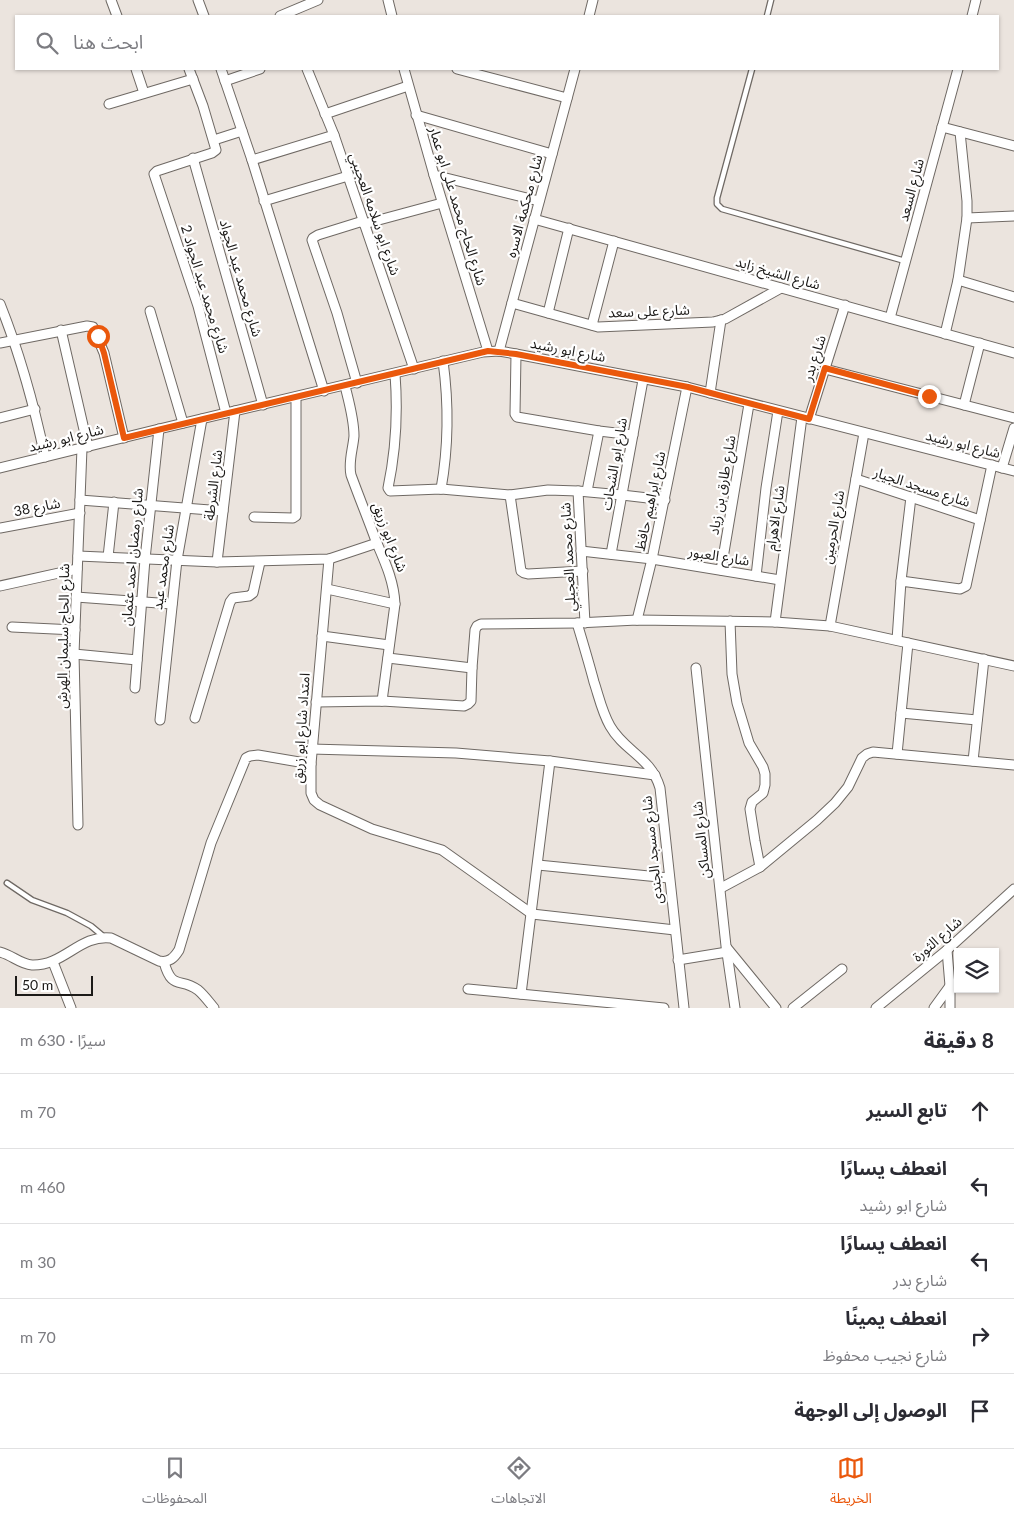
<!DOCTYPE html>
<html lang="ar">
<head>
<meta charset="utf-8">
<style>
	body { margin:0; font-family:Lato,"Noto Sans Arabic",sans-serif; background:#f2f2f3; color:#2b2b33; direction:rtl }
	.controls { position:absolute; right:15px; bottom:15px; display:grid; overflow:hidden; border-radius:0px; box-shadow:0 1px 4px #0004 }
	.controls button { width:45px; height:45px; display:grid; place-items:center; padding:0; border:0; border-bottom:1px solid #e1e1e2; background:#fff; color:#2b2b33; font:25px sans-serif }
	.scale { position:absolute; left:15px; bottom:12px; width:78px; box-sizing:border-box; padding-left:5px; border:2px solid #1c1a18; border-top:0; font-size:14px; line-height:18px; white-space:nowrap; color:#1c1a18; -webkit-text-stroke:4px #fff; paint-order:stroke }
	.stop { position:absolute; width:15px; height:15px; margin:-11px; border:4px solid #ea580c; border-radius:50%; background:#fff }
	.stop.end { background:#ea580c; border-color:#fff; box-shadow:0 1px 5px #0008 }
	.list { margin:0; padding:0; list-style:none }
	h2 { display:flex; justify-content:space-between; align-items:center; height:65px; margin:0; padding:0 20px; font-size:21px }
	h2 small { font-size:16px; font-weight:400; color:#7c7c81 }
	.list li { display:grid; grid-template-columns:32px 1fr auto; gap:15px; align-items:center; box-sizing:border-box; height:75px; padding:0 20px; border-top:1px solid #e1e1e2 }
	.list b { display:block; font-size:19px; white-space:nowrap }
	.list p { margin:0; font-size:16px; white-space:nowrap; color:#7c7c81 }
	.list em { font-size:16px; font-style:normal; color:#7c7c81 }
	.icon { flex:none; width:28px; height:28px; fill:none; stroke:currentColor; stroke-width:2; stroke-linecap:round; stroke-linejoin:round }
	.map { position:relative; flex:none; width:1014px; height:1008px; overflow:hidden; direction:ltr }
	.search { position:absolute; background:#fff; box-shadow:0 1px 4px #0004; left:15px; right:15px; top:15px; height:55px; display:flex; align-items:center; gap:12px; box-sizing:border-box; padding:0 18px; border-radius:0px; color:#7c7c81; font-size:19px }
	.sheet { height:440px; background:#fff }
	nav { display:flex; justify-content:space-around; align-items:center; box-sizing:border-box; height:70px; border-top:1px solid #e1e1e2; background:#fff; font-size:14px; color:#7c7c81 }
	nav a { display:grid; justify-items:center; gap:2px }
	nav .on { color:#ea580c }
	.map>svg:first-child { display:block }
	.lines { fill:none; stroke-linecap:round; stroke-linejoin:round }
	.service-casing { stroke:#6f6964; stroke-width:7 }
	.minor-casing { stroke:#6f6964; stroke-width:11 }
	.service { stroke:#fff; stroke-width:4.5 }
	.minor { stroke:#fff; stroke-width:9 }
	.route { stroke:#ea580c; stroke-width:6 }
	.labels { text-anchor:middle; stroke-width:4.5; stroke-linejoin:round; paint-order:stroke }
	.street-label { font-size:14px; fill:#1c1a18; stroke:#fff }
</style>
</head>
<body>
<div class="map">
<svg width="1014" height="1008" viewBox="0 0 1014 1008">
	<rect width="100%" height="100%" fill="#ebe4de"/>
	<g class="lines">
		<g class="service-casing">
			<g id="service">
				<path d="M767,16L771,0"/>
				<path d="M752,69L717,198V204L722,209L905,261"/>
				<path d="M7,883L32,900L67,913L91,926L103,936"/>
			</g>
		</g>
		<g class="minor-casing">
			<g id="minor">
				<path d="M111,0L117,16"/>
				<path d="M198,0L204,16"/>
				<path d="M388,0L392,16"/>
				<path d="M280,16L318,0"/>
				<path d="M589,16L593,0"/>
				<path d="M972,16L976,0"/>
				<path d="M136,69L144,93"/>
				<path d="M189,69L203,106L216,150L212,153L157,171L154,174L198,306L226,413"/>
				<path d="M221,69L252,160L324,391"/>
				<path d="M307,69L334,135L414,369"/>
				<path d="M404,69L434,175L488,351"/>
				<path d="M457,69L567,98"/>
				<path d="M225,81L260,69"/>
				<path d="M109,104L193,79"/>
				<path d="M325,114L408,86"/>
				<path d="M416,115L552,154"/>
				<path d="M942,127L1014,146"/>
				<path d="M214,140L242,131"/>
				<path d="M193,158L263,405"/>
				<path d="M252,160L334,135"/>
				<path d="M434,175L539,201"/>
				<path d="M264,201L348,176"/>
				<path d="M967,218L1014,216"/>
				<path d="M534,219L1014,353"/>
				<path d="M364,224L442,203"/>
				<path d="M958,280L1014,297"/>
				<path d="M512,303L598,327L713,322L725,319L781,288"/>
				<path d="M0,304C20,354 34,405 45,457"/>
				<path d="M150,311L183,423"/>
				<path d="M548,313L569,228"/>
				<path d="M890,318L958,69"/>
				<path d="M592,325L614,241"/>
				<path d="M61,330L88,447"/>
				<path d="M945,334L958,280L967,218V201L960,132"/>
				<path d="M0,343L87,326L93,327L104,353L124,438"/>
				<path d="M499,351L575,69"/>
				<path d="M516,354L515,414L517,417L599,431L633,435"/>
				<path d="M825,369L1014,418"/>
				<path d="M395,374C398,413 396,450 388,488L390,491L441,489L510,495L548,490L578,491L622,495L665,500"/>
				<path d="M357,383L337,313L312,240L313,238L318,235L363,221"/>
				<path d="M345,386C349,402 354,419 354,436C353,449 348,462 351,475C359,497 368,519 376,541C385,562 394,581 395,604L382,701"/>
				<path d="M710,393L721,320"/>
				<path d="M964,405L980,343"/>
				<path d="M0,418L35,409"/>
				<path d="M809,419L845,305"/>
				<path d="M0,468L159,429L483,352L499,351L516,354L687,387L1014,471"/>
				<path d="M1002,468L1014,428"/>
				<path d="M856,479L980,520"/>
				<path d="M441,489C449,444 449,405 443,361"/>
				<path d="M578,491L585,623"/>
				<path d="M587,491L599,431"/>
				<path d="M510,495L521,571L524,573L528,574L583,571"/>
				<path d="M80,500L223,511"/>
				<path d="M254,517L293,518L296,516V397"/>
				<path d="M0,528L80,513"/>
				<path d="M581,551L652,559L780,580"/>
				<path d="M611,554L643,380"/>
				<path d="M78,556L217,562L329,559L377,543"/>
				<path d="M108,557L114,502"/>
				<path d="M329,559L311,764V793L314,800L320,805L372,829L442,850L532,914L675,930"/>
				<path d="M217,562L235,411"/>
				<path d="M721,570L749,404"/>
				<path d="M756,576L766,488L778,411"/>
				<path d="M901,581L911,497"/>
				<path d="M0,586L77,569"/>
				<path d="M327,589L395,604"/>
				<path d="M76,597L172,604"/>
				<path d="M637,620L652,559L687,387"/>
				<path d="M730,621L732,674L737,703L749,743L763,767L765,774V785L763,793L752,802L750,809L755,841L760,867"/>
				<path d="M775,622L802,417"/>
				<path d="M577,623C583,643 589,663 594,682C599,697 602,712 610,726C624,751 651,757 660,788L684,1008"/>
				<path d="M830,626L864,433"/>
				<path d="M12,627L75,630"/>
				<path d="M322,636L389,645"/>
				<path d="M897,640L901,581L960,589L966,586L992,465"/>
				<path d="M74,654L137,660"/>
				<path d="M388,658L472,668"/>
				<path d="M696,668L726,946L735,1008"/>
				<path d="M135,688L145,559L159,429"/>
				<path d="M316,702L382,701L464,706L468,704L471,701L472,668L475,630L477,626L481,624L577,623L637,620L775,622L830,626L1014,666"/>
				<path d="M901,713L977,720"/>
				<path d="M195,718L230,602L233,598L249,596L253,593L260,562"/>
				<path d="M160,720L177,560L202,419"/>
				<path d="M311,749L456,753L550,761L655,775"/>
				<path d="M897,754L908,643"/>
				<path d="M973,761L984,659"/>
				<path d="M78,825L74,654L82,448"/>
				<path d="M538,865L669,878"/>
				<path d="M721,888L760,867L817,820L835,803L848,787L862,758L867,754L873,752L1014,765"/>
				<path d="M727,948L776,1008"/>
				<path d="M947,950L950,986V1008"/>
				<path d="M0,952C12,955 20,964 32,965C64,966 80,934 111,938L159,961C169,963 174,958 179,950L211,843L246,758L250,756L258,755L311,764"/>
				<path d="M678,960L727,952"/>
				<path d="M53,962L71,1008"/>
				<path d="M164,962C172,991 180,977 198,990C204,995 209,1002 214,1008"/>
				<path d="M468,989L664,1008"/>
				<path d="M521,994L550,761"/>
				<path d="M793,1008L842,969"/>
				<path d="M876,1008L947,950L1014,889"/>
				<path d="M934,1008L950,986"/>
			</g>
		</g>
		<use href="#service" class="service"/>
		<use href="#minor" class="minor"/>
	</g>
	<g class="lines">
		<path class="route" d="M98,336L104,353L124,438L488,351L516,354L688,387L809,419L825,368L929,396"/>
	</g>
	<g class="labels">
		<g class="street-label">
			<text transform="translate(911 190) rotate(-75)" y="5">شارع السعد</text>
			<text transform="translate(458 206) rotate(73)" y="5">شارع الحاج محمد على ابو عمار</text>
			<text transform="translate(524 206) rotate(-75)" y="5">شارع محكمة الاسره</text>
			<text transform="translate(375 214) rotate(71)" y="5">شارع ابو سلامه العجيبي</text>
			<text transform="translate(778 273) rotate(16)" y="5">شارع الشيخ زايد</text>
			<text transform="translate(241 278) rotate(74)" y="5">شارع محمد عبد الجواد</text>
			<text transform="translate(205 289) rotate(73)" y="5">شارع محمد عبد الجواد 2</text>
			<text transform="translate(649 311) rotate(-2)" y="5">شارع على سعد</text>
			<text transform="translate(568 350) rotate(11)" y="5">شارع ابو رشيد</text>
			<text transform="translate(814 358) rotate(-72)" y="5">شارع بدر</text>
			<text transform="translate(66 438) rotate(-14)" y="5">شارع ابو رشيد</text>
			<text transform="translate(963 444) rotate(14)" y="5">شارع ابو رشيد</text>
			<text transform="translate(614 464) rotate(-80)" y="5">شارع ابو الشحات</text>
			<text transform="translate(213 485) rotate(-83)" y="5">شارع الشرطة</text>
			<text transform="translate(722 485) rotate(-80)" y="5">شارع طارق بن زياد</text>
			<text transform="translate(922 487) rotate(18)" y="5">شارع مسجد الجيار</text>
			<text transform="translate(650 501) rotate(-78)" y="5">شارع ابراهيم حافظ</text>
			<text transform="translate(37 507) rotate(-11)" y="5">شارع 38</text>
			<text transform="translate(775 518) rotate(-82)" y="5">شارع الاهرام</text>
			<text transform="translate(833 527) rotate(-80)" y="5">شارع الحرمين</text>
			<text transform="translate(390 537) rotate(69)" y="5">شارع ابو زريق</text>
			<text transform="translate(719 556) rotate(9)" y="5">شارع العبور</text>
			<text transform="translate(132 557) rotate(-85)" y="5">شارع رمضان احمد عثمان</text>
			<text transform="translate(568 557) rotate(-93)" y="5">شارع محمد العجيلي</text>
			<text transform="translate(163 567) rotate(-82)" y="5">شارع محمد عيد</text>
			<text transform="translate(63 636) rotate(-89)" y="5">شارع الحاج سليمان الهرش</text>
			<text transform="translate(301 728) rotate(-86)" y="5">امتداد شارع ابو زريق</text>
			<text transform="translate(701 840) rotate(-96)" y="5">شارع المساكن</text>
			<text transform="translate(652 850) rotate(-96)" y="5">شارع مسجد الجندى</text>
			<text transform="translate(937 939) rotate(-41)" y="5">شارع الثورة</text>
		</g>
	</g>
</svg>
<div class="controls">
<button><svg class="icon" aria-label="layers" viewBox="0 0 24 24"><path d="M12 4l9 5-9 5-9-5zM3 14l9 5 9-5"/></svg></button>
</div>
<div class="scale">50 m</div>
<div class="stop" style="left:98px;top:336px"></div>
<div class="stop end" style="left:929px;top:396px"></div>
<div class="search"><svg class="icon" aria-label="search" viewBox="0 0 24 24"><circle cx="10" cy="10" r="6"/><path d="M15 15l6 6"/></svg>ابحث هنا</div>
</div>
<section class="sheet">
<h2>8 دقيقة<small>سيرًا · 630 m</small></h2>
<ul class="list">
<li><svg class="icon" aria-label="ahead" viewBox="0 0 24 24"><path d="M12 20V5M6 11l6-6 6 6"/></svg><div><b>تابع السير</b></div><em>70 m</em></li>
<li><svg class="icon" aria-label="left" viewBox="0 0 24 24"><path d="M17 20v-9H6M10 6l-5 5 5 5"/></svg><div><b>انعطف يسارًا</b><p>شارع ابو رشيد</p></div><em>460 m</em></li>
<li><svg class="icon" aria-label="left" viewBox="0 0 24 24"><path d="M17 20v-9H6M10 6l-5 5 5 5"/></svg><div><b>انعطف يسارًا</b><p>شارع بدر</p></div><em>30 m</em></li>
<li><svg class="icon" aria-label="right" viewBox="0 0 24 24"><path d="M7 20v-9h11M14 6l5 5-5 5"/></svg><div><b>انعطف يمينًا</b><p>شارع نجيب محفوظ</p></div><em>70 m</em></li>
<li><svg class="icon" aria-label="arrive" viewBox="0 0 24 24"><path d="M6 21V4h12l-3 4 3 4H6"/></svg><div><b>الوصول إلى الوجهة</b></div></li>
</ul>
</section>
<nav>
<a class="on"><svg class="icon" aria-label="map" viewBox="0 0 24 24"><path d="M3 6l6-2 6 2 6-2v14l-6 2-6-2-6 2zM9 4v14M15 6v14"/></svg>الخريطة</a>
<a><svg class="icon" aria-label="directions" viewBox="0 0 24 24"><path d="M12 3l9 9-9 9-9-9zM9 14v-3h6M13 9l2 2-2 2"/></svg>الاتجاهات</a>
<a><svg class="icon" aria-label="saved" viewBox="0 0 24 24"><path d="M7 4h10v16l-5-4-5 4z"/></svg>المحفوظات</a>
</nav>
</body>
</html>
